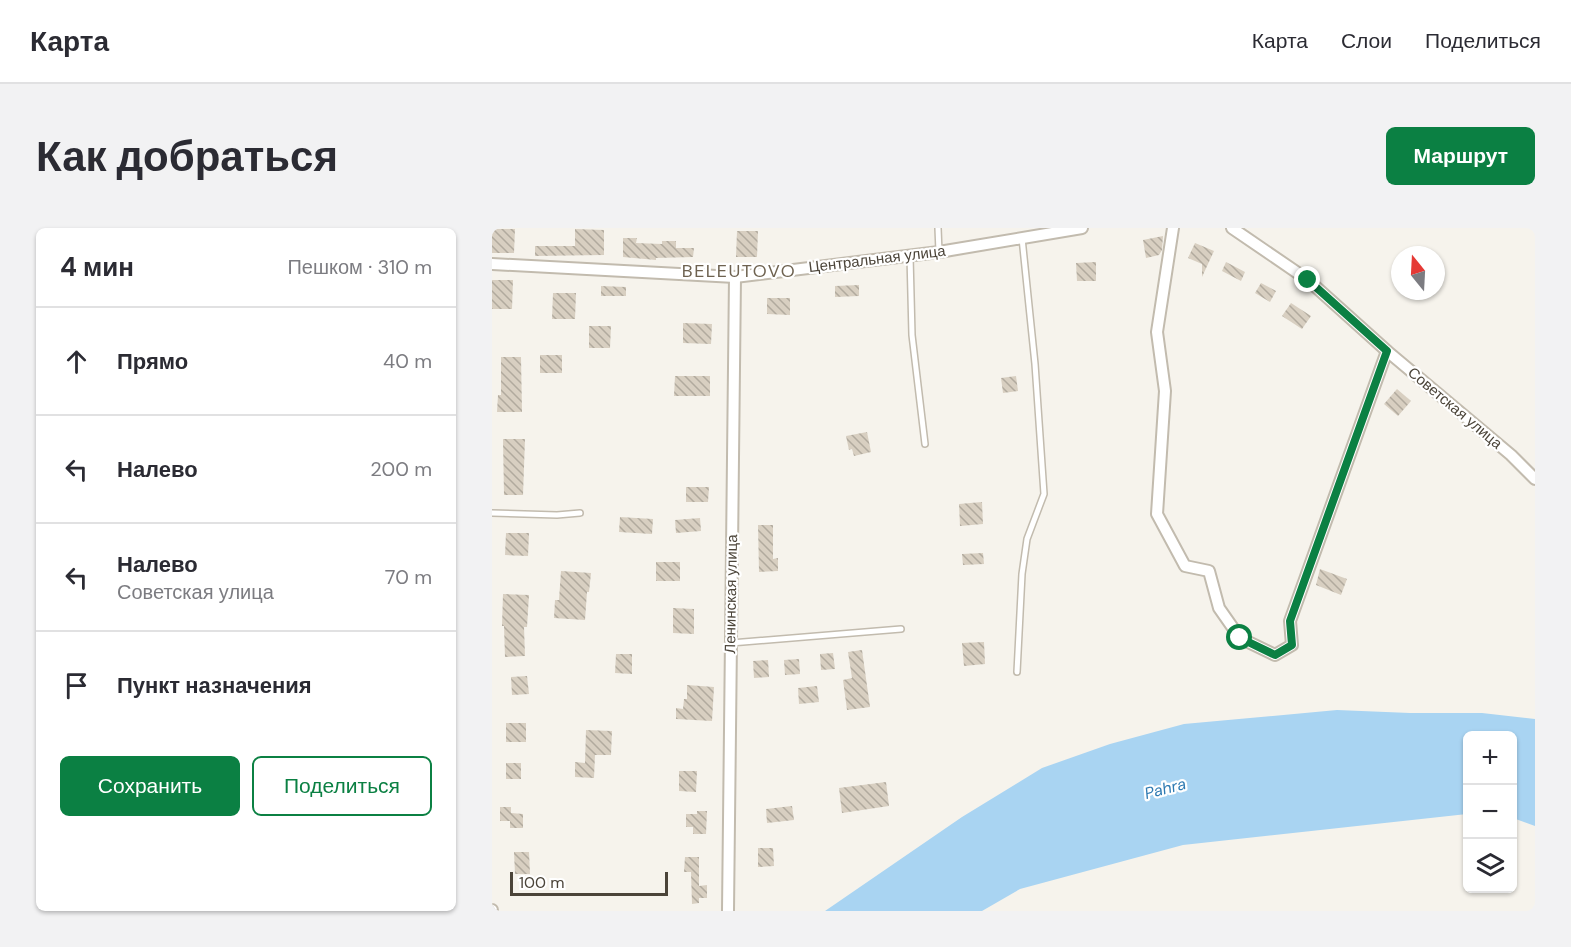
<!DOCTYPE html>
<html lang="ru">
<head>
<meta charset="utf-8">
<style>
	body { margin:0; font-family:"DM Sans",sans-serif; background:#f2f2f3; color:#2b2b33 }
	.controls { position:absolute; right:18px; bottom:18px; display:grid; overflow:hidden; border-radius:9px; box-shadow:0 2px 4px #0004 }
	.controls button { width:54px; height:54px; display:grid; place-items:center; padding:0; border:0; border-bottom:2px solid #e1e1e2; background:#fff; color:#2b2b33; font:30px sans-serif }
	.compass { position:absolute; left:899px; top:18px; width:54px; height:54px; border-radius:50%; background:#fff; box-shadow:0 2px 4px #0004; rotate:342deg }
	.scale { position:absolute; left:18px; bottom:15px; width:158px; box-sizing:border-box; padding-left:6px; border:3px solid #4b4439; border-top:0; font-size:16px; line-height:21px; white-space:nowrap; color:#4b4439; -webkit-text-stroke:4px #fff; paint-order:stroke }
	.stop { position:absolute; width:18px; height:18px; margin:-14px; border:4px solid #0b8043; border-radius:50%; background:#fff }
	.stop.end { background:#0b8043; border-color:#fff; box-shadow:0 2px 6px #0008 }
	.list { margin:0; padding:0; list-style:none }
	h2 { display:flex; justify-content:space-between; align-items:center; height:78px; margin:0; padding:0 24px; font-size:26px }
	h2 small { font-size:20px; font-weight:400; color:#7c7c81 }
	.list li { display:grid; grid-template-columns:39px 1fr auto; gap:18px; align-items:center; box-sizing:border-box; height:108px; padding:0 24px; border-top:2px solid #e1e1e2 }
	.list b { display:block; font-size:22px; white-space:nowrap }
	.list p { margin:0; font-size:20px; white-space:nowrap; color:#7c7c81 }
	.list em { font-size:20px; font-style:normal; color:#7c7c81 }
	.actions { display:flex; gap:12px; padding:18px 24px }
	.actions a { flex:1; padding:14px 0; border:2px solid #0b8043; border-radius:9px; text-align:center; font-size:21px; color:#0b8043 }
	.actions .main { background:#0b8043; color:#fff }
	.icon { flex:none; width:33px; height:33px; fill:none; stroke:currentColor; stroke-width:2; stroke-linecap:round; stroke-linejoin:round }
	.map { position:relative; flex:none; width:1043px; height:683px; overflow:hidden; border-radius:9px }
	header { display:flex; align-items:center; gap:36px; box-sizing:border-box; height:84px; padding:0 30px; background:#fff; border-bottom:2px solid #e1e1e2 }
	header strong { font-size:28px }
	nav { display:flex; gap:33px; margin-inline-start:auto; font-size:21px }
	.intro { display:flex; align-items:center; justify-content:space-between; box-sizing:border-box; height:144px; padding:0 36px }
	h1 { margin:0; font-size:42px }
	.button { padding:15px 27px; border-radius:9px; background:#0b8043; color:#fff; font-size:21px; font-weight:700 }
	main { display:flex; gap:36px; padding:0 36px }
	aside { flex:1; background:#fff; border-radius:9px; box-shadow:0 2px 4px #0004 }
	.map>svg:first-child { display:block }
	.water { fill:#a9d4f2 }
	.building { fill:url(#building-back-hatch) }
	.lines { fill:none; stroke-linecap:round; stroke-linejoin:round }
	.lane-casing { stroke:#c2bbae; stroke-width:8 }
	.street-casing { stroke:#c2bbae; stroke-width:14 }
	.lane { stroke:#fff; stroke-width:5 }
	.street { stroke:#fff; stroke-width:10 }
	.route { stroke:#0b8043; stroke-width:8 }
	.labels { text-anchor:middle; stroke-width:4.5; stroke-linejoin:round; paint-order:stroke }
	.street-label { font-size:15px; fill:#4b4439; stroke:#fff }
	.water-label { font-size:16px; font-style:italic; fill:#2e7ab2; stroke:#fff }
	.quarter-label { font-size:18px; letter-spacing:1.5px; fill:#6e6250; stroke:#fff }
</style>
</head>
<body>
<header>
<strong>Карта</strong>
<nav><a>Карта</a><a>Слои</a><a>Поделиться</a></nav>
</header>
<div class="intro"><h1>Как добраться</h1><a class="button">Маршрут</a></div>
<main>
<aside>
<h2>4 мин<small>Пешком · 310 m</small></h2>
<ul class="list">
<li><svg class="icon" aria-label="ahead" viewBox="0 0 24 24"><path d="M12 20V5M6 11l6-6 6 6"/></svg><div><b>Прямо</b></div><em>40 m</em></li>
<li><svg class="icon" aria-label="left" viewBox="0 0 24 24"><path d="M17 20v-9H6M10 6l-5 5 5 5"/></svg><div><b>Налево</b></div><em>200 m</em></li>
<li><svg class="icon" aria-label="left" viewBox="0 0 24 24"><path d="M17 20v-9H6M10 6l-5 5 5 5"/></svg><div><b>Налево</b><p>Советская улица</p></div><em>70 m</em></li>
<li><svg class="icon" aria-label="arrive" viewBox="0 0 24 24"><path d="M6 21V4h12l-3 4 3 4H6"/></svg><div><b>Пункт назначения</b></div></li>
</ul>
<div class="actions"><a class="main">Сохранить</a><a>Поделиться</a></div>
</aside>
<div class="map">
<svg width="1043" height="683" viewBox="0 0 1043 683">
	<defs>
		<pattern id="building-back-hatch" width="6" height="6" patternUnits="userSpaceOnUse" patternTransform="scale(1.5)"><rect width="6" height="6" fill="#d8cfc1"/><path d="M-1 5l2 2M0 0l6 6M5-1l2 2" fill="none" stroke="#b1aa9e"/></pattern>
	</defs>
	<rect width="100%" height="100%" fill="#f6f3ec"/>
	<path class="water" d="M845,482L918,485H990L1043,491V598L1021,590L1020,508H975V586L691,617L528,661L490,683H333L470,589L550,540L618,516L692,496Z"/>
	<g class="building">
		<path d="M0,1H23L22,25H0Z"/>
		<path d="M83,1L112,2V27L43,28V18H83Z"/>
		<path d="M245,3H266L265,29H244Z"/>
		<path d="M671,8L670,22L667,27L654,30L651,12Z"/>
		<path d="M131,10H145L144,15L170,16V13H184V20H202L201,29L164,30V32L131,29Z"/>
		<path d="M703,15L722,23L710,49V36L696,30Z"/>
		<path d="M604,34V53H585L584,35Z"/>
		<path d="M734,34L753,44L749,53L730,43Z"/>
		<path d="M0,52H21L20,81H0Z"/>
		<path d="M769,55L784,63L778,74L763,65Z"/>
		<path d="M367,57V68L343,69V58Z"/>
		<path d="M109,58L134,59V68H109Z"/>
		<path d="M61,65H84L83,91H60Z"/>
		<path d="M275,70H298V87L275,86Z"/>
		<path d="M799,75L819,88L810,101L790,88Z"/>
		<path d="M191,95L220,96L219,116L191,115Z"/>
		<path d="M97,98H119L118,120H97Z"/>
		<rect x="48" y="127" width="22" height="18"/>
		<path d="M9,129H29L30,184H5L6,167H9Z"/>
		<path d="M183,148H218V168H182Z"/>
		<path d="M524,148L526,163L511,165L509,150Z"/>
		<path d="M905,161L919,173L906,188L892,176Z"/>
		<path d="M375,204L379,224L362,228L360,221L357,222L354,208Z"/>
		<path d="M11,211H33L31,267H12Z"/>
		<path d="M194,259H217L216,274H194Z"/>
		<path d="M490,274L491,296L468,298L467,276Z"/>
		<path d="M128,289L161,291L160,306L127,304Z"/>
		<path d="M208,290L209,303L184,305L183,292Z"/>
		<path d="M266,297H281V331L286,330V343L267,344Z"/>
		<path d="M14,305H37L36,328L13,327Z"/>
		<path d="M491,325L492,336L471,337L470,326Z"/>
		<rect x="164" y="334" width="24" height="19"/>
		<path d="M828,341L855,351L849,367L824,357Z"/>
		<path d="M69,343L99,345L97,364H95L93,392L62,390L63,372H67Z"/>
		<path d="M11,366L37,367L35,399H32L33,428L13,429L12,398H10Z"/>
		<path d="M181,380L202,381V406L181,405Z"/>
		<path d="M492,414L493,436L472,438L470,415Z"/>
		<path d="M370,422L378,479L355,482L351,452L360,450L356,424Z"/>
		<path d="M341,425L343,441L329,442L328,426Z"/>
		<path d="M124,426H140V446L123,445Z"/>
		<path d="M307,431L308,446L293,447L292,432Z"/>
		<path d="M276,432L277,449L262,450L261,433Z"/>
		<path d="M35,448L37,466L20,467L19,449Z"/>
		<path d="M195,457L222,459L220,493L184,491V480L191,481L192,471H195Z"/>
		<path d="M325,458L327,474L307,476L306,460Z"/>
		<rect x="14" y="495" width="20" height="19"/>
		<path d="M94,502L120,503L119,527H103L102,550L83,549V534L93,535Z"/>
		<rect x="14" y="535" width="15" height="16"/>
		<path d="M187,543H205L204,564L187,563Z"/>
		<path d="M394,554L397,578L350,585L347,560Z"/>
		<path d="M300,578L302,592L275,595L274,581Z"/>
		<path d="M8,579H19V585L31,586V600H18V593H8Z"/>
		<path d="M205,583H215L214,606H201V599H194V586H205Z"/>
		<path d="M266,620H281L282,638L266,639Z"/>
		<path d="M22,624H37L38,646H23Z"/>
		<path d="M193,629H207V658L215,657V670H207V675L200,676L199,644H192Z"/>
	</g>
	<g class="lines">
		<g class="lane-casing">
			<g id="lane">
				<path d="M446,0L447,24"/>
				<path d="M418,28L420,107L433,216"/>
				<path d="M0,285L65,287L88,285"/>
				<path d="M239,415L409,401"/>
				<path d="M525,444L530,346L535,311L552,266L543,136L530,10"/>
			</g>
		</g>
		<g class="street-casing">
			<g id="street">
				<path d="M681,0L665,104L673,163L665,286L693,338L717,343L727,380L748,410L783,427L800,417L798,393L895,123"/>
				<path d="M740,0L816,52L895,123L1019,227L1043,251"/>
				<path d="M0,36L243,49L447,24L590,0"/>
				<path d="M0,682V683"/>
				<path d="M236,683L243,49"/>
			</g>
		</g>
		<use href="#lane" class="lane"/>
		<use href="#street" class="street"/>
	</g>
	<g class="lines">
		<path class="route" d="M748,410L783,427L800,417L798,393L895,123L816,52"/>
	</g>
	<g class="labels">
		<g class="street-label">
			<text transform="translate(385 31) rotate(-7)" y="5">Центральная улица</text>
			<text transform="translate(963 180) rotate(40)" y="5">Советская улица</text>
			<text transform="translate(239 366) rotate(-89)" y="5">Ленинская улица</text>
		</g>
		<g class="water-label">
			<text transform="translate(673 560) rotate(-15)" y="6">Pahra</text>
		</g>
		<g class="quarter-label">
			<text x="247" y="49">BELEUTOVO</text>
		</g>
	</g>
</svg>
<div class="controls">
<button>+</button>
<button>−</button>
<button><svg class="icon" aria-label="layers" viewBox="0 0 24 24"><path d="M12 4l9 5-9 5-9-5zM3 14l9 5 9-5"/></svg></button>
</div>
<svg class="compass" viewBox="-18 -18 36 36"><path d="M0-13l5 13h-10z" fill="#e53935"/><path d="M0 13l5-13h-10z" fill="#7c7c81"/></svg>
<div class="scale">100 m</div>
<div class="stop" style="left:748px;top:410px"></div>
<div class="stop end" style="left:816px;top:52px"></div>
</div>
</main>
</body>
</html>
